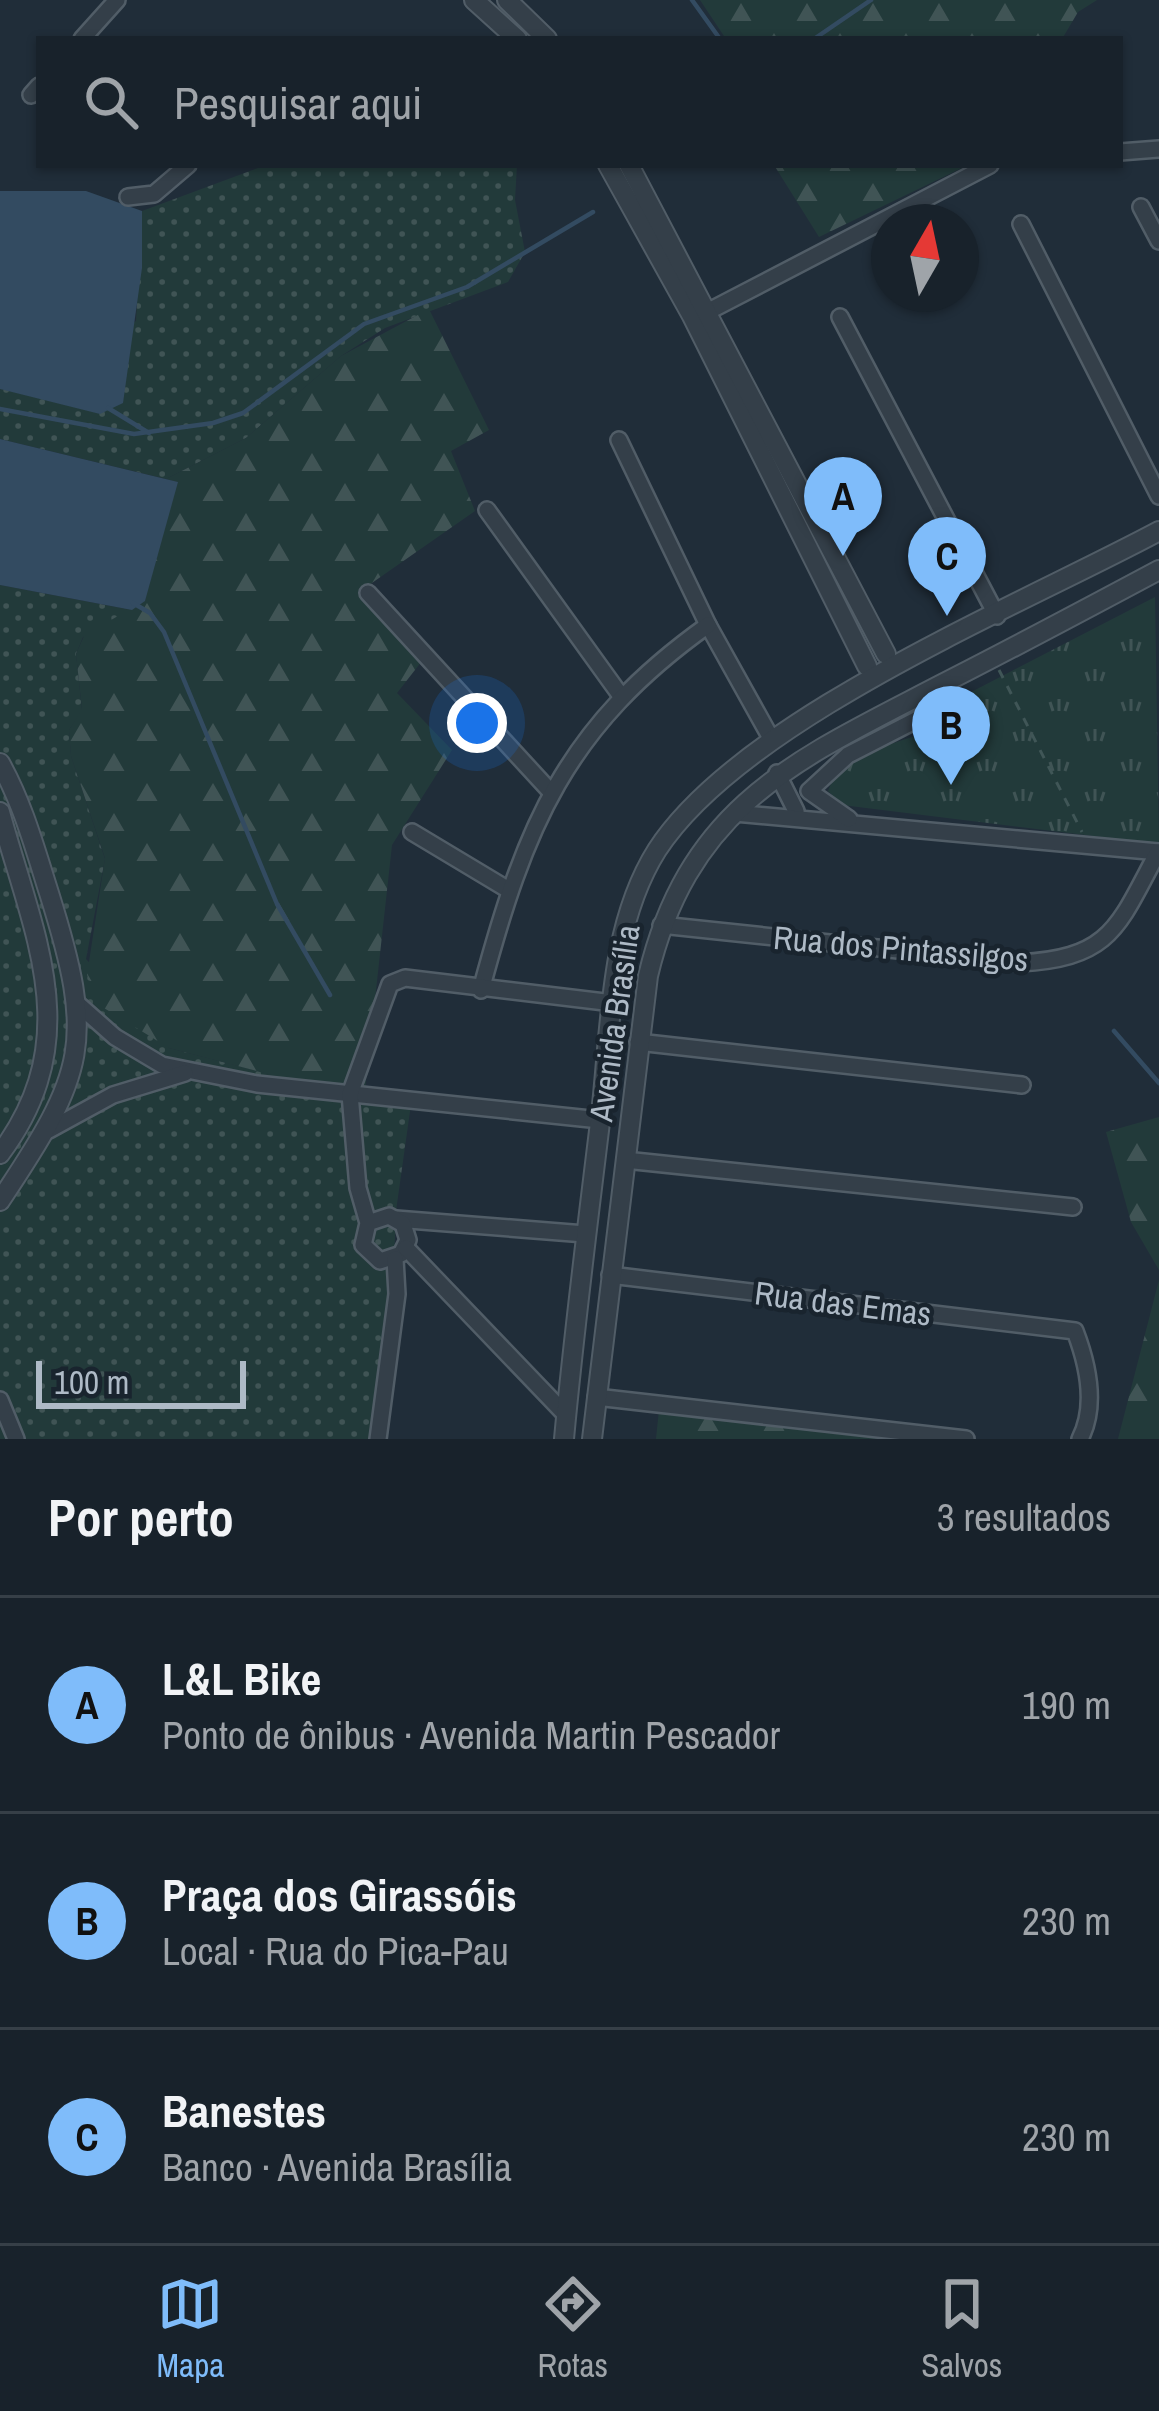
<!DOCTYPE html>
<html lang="pt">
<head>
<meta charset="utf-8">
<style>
	body { margin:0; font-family:"Archivo Narrow",sans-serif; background:#212a33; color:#f1f3f6 }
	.compass { position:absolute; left:871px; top:204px; width:108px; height:108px; border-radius:50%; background:#18222b; box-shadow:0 3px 9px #0004; rotate:9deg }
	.scale { position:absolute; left:36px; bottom:30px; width:210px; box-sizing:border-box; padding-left:12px; border:6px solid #aebac6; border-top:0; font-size:33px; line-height:42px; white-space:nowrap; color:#aebac6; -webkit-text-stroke:9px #19242e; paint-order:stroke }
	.you { position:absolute; left:477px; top:723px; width:42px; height:42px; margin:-30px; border:9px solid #fff; border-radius:50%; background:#1a73e8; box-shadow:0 0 0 18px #1a73e833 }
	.badge { display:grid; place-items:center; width:78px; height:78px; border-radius:50%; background:#7fbcfa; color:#111; font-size:39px; font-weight:700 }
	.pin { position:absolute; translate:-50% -99px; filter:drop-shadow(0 3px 6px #0008) }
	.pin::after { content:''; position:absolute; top:63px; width:42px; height:36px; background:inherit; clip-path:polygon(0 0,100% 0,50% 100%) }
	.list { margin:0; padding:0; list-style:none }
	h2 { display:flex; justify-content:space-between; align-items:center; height:156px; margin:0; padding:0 48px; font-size:51px }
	h2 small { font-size:39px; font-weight:400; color:#9fa4a9 }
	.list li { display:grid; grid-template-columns:78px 1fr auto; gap:36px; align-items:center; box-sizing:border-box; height:216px; padding:0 48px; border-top:3px solid #363f47 }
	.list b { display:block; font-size:45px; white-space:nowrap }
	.list p { margin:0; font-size:39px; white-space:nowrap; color:#9fa4a9 }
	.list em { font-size:39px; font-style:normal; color:#9fa4a9 }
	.icon { flex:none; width:66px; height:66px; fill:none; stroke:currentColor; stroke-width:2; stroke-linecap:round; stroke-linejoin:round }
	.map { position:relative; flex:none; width:1159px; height:1439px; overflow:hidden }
	.search { position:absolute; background:#18222b; box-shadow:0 3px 9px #0004; left:36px; right:36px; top:36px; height:132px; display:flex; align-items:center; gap:30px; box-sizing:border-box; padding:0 42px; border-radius:0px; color:#9fa4a9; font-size:45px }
	.sheet { height:804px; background:#18222b }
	nav { display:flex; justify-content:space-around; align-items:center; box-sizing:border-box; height:168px; border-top:3px solid #363f47; background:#18222b; font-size:33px; color:#9fa4a9 }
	nav a { display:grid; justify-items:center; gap:6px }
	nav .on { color:#7fbcfa }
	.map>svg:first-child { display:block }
	.grass { fill:url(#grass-dots) }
	.forest { fill:url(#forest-firs) }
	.park { fill:url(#park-tufts) }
	.water { fill:#334b61 }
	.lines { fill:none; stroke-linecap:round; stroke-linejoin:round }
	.stream { stroke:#334b61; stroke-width:4.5 }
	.minor-casing { stroke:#515d67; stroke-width:20 }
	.tertiary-casing { stroke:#515d67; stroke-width:22 }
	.path { stroke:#405657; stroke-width:3; stroke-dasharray:9 9; stroke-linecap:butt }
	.minor { stroke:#343f49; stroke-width:15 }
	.tertiary { stroke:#343f49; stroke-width:18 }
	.labels { text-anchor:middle; stroke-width:9; stroke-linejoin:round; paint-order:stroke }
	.street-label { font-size:33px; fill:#aebac6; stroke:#19242e }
</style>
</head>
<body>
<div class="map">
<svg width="1159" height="1439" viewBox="0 0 1159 1439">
	<defs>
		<pattern id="grass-dots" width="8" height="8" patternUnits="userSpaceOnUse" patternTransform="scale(3)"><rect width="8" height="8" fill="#223a3a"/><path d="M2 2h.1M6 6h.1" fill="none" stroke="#405455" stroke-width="1.8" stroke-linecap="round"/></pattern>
		<pattern id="forest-firs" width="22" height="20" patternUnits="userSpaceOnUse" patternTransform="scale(3)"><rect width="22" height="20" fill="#223a3a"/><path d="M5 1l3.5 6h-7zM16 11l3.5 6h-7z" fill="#405455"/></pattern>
		<pattern id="park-tufts" width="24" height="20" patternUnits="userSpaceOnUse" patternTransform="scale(3)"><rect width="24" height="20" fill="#223a3a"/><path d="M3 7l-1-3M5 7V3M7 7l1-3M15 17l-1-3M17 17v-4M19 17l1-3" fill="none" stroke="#405455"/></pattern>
	</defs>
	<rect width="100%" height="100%" fill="#202d39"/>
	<g class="grass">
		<path d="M266,165H517L515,200L525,252L508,282L385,328L341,356L246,438L166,479L0,439V389L20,391L136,321L142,211Z"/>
		<path d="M0,585L132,610L83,637L76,654L82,710L69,730L71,756L105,859L86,959L169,1048L281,1077L412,1097L396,1211L387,1439H0Z"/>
	</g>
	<g class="forest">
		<path d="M700,0H1097L1078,12L1062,39H726Z"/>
		<path d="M774,165H968L819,237Z"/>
		<path d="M429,309L489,430L451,451L475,511L359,592L422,661L397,693L452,750L392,845L365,1090L280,1077L169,1048L104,1008L87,975L105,858L71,756L69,730L82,709L76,654L84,636L145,600L177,482L166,479L246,438L341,356Z"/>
		<path d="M1159,1117V1270L1131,1222L1106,1132Z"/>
		<path d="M1159,1280V1439H1117H1118Z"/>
		<path d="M659,1410L887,1439H656Z"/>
	</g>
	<path class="park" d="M1155,597L1159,844L842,805L828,791L837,769L872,750L915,736L950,703Z"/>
	<g class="water">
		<path d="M0,191H86L142,211V268L123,403L100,414L0,389Z"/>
		<path d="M0,439L178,482L145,601L132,610L0,585Z"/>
	</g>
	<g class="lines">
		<g class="stream">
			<path d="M692,0L720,39"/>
			<path d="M814,39L871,0"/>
			<path d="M108,408L149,433"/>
			<path d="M0,409L134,434L213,423L243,413L364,324L467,287L593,212"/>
			<path d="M133,603L150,613L164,632L277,904L330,995"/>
			<path d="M1114,1031L1159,1083"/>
		</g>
		<g class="minor-casing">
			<g id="minor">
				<path d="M82,39L117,0"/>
				<path d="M31,95L39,86"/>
				<path d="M1120,152L1159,149"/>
				<path d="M128,197L154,194L188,165"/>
				<path d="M1141,207L1159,241"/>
				<path d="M1021,224L1159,496"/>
				<path d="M709,311L990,165"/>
				<path d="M840,317L997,616"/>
				<path d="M619,440L708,625L772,740"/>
				<path d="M487,510L621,696"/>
				<path d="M368,593L550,791"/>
				<path d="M777,773L796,811"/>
				<path d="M735,813L1159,852"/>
				<path d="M849,819L809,791L848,755L924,716L935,688"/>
				<path d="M412,832L507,889"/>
				<path d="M661,925L1020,963C1112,958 1118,926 1158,852"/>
				<path d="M481,990C525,826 565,727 708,625"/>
				<path d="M79,1005L115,1037L162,1065L257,1084L600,1120"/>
				<path d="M638,1042L1022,1085"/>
				<path d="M49,1130L113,1095L185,1073"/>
				<path d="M625,1160L1073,1207"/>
				<path d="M396,1219L585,1234"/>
				<path d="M368,1223L389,1216L403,1224L408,1240L401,1254L380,1261L363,1245L368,1223L358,1188L350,1094L390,984L405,978L613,1003"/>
				<path d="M406,1248L566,1415"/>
				<path d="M610,1275L1075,1331C1088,1365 1097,1406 1080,1439"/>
				<path d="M596,1397L966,1439"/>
				<path d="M0,1400L16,1439"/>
				<path d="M378,1439L397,1294L395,1259"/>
			</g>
		</g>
		<g class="tertiary-casing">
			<g id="tertiary">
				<path d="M474,0L517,39"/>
				<path d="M507,0L547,39"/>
				<path d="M608,165L692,316L867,666"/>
				<path d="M629,165L886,654"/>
				<path d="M0,763C23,804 35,849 49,893C96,1043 86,1072 0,1201"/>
				<path d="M0,812C34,937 87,1038 0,1154"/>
				<path d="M564,1439C574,1330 588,1222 601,1114C611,1027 609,926 657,850C742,719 1019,606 1159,531"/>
				<path d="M592,1439L648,976C689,804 798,759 940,685C1013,648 1086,609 1159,570"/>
			</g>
		</g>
		<path class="path" d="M999,670L1082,832"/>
		<use href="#minor" class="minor"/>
		<use href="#tertiary" class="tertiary"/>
	</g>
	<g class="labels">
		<g class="street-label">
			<text transform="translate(901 948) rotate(5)" y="12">Rua dos Pintassilgos</text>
			<text transform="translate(614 1023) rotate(-82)" y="12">Avenida Brasília</text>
			<text transform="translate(843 1303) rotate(7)" y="12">Rua das Emas</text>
		</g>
	</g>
</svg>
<svg class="compass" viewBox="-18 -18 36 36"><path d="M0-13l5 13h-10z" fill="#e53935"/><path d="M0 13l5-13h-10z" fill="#9fa4a9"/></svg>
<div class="scale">100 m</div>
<div class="you"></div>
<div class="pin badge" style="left:843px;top:556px">A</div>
<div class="pin badge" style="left:951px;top:785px">B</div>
<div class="pin badge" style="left:947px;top:616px">C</div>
<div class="search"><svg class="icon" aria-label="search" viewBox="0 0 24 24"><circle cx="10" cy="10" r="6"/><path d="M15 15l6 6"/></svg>Pesquisar aqui</div>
</div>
<section class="sheet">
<h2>Por perto<small>3 resultados</small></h2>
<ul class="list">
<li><span class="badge">A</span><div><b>L&amp;L Bike</b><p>Ponto de ônibus · Avenida Martin Pescador</p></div><em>190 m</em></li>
<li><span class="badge">B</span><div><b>Praça dos Girassóis</b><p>Local · Rua do Pica-Pau</p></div><em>230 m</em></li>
<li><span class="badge">C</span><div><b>Banestes</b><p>Banco · Avenida Brasília</p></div><em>230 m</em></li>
</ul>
</section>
<nav>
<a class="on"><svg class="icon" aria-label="map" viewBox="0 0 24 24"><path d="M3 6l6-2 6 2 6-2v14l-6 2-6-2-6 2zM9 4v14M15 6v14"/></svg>Mapa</a>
<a><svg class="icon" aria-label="directions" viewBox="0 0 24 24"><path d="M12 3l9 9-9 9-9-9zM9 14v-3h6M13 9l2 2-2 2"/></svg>Rotas</a>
<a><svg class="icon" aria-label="saved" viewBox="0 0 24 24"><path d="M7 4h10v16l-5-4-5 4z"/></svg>Salvos</a>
</nav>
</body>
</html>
